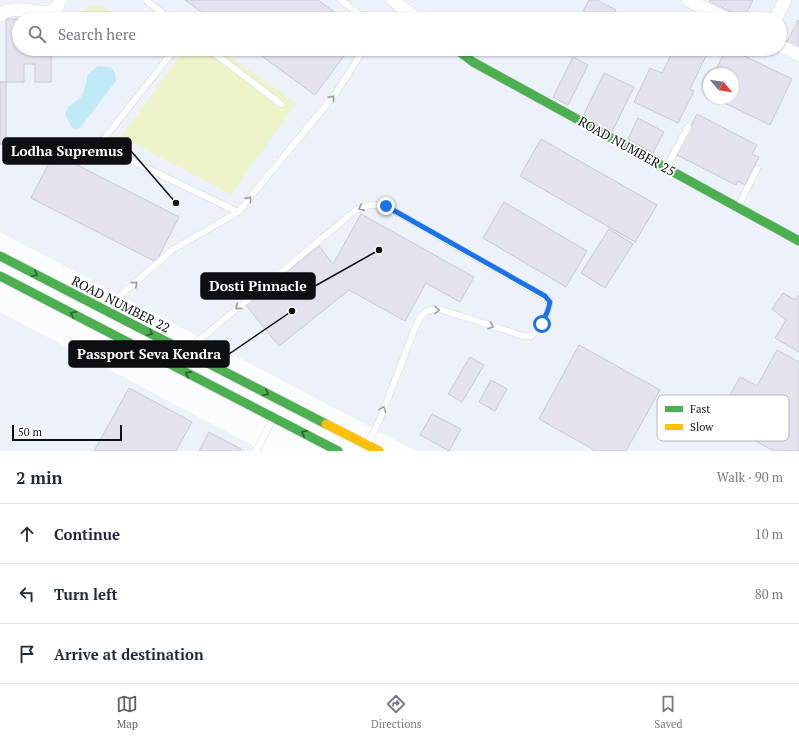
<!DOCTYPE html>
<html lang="en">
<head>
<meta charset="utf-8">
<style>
	body { margin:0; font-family:"PT Serif",serif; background:#f2f2f3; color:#1f2937 }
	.compass { position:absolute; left:703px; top:68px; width:36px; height:36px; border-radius:50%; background:#fff; box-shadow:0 1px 3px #0004; rotate:119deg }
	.scale { position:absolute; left:12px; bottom:10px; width:110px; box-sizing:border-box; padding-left:4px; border:2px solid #0d0f12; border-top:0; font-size:11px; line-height:14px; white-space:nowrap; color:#0d0f12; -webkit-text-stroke:3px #fff; paint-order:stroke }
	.stop { position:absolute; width:12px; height:12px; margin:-9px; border:3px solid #1a73e8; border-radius:50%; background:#fff }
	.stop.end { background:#1a73e8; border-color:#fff; box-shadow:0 1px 4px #0008 }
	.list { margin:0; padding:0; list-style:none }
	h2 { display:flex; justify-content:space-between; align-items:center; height:52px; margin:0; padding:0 16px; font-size:17px }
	h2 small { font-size:13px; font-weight:400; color:#747a83 }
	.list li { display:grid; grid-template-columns:26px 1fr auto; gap:12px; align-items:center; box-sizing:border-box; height:60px; padding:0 16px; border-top:1px solid #e0e1e3 }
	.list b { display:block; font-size:15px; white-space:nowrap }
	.list em { font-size:13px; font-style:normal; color:#747a83 }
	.icon { flex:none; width:22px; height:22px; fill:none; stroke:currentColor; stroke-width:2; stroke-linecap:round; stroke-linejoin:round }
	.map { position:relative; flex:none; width:799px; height:451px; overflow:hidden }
	.search { position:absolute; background:#fff; box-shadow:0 1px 3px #0004; left:12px; right:12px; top:12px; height:44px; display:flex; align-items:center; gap:10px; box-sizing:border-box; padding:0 14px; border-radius:22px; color:#747a83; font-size:15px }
	.sheet { height:232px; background:#fff }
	nav { display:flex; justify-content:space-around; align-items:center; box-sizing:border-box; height:56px; border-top:1px solid #e0e1e3; background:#fff; font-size:11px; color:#747a83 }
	nav a { display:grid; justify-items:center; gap:2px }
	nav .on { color:#606265 }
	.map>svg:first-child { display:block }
	.built { fill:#ecf1fa; fill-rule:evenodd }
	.green { fill:#eef3ca }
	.water { fill:#c1eaf9 }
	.building { fill:#e3e2ee; stroke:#c9cacc }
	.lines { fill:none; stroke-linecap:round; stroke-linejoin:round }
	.lane-casing { stroke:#d6d8db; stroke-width:7 }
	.street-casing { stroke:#d6d8db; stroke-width:14 }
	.fast-casing { stroke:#d6d8db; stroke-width:10 }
	.slow-casing { stroke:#d6d8db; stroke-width:10 }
	.lane { stroke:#feffff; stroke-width:6 }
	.street { stroke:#feffff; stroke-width:13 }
	.fast { stroke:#4caf50; stroke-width:9 }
	.slow { stroke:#ffc107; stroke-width:9 }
	.oneway { stroke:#9e9fa0 }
	.oneway2 { stroke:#2c5f31 }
	.route { stroke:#1a73e8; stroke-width:5 }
	.labels { text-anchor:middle; stroke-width:3.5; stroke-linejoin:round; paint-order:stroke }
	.street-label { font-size:13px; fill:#0d0f12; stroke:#fff }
	.key { fill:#fff; stroke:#b6b7b8; stroke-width:1 }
	.key-label { font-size:11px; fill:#0d0f12 }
	.leader { fill:none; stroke:#0d0f12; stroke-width:1.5 }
	.callout-dot { fill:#0d0f12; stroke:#fff; stroke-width:1.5 }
	.callout { fill:#0d0f12; stroke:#0d0f12; stroke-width:1.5 }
	.callout-label { font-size:14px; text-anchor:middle; font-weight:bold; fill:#fff }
</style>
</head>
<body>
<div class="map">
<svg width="799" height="451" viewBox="0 0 799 451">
	<rect width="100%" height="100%" fill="#fafcfe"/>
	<g class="built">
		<path d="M0,0H799V451H416L0,232ZM19,19H780V49H19ZM709,74H733V98H709Z"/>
		<path d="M0,312L263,451H0Z"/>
	</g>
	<g class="green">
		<path d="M93,6C104,6 111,9 117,19H76C81,12 85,9 93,6Z"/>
		<path d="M185,49H220L296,104L231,194L121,137Z"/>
	</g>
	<path class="water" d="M98,66L111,67L115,73L116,81L80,128L74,129L70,124L65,114L68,107L81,97L84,91L88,74Z"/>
	<g class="building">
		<path d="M185,0H318L344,19H211Z"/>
		<path d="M589,0H597L616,10L611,19H579Z"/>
		<path d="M710,0H753L744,18L709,1Z"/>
		<path d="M6,19H19V49H51V82H35V64H24V82H6Z"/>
		<path d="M798,20L799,21V51L786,44Z"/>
		<path d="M252,49H349L315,95Z"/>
		<path d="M674,49H697L707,54L690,89L694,91L678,123L634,102L650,68L662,73Z"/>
		<path d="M726,49H730L792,79L770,125L714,98H733V74H714Z"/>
		<path d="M573,57L588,65L568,105L553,97Z"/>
		<path d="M604,73L634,87L612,132L582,118Z"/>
		<rect x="0" y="82" width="6" height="62"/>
		<path d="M709,84V95L704,93Z"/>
		<path d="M697,114L757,145L752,154L759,157L745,185L738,181L736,185L677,155Z"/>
		<path d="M638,118L664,132L653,153L628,139Z"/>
		<path d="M541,139L657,205L635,242L520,176Z"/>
		<path d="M54,153L179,217L156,262L31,198Z"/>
		<path d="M504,202L587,251L566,287L483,238Z"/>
		<path d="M361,214L474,277L460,302L426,283L405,321L349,290L279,346L246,305L319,246L333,264Z"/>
		<path d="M609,229L633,244L605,288L581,273Z"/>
		<path d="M783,293L795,300L799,295V352L775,338L786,320L772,309Z"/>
		<path d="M579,345L660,390L626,451H596L539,419Z"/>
		<path d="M777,350L799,362V448L798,451H774L716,419L740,377L757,386Z"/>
		<path d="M470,357L484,365L462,402L448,394Z"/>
		<path d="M491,380L507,389L495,411L479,402Z"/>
		<path d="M129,388L192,422L176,451H94Z"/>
		<path d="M432,414L461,429L449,451L420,435Z"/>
		<path d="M209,432L241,449L240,451H199Z"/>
	</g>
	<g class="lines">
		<g class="lane-casing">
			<g id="lane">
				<path d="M146,0L170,19"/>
				<path d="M341,0L365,19"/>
				<path d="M175,49L99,145L238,212"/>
				<path d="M209,49L281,104"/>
				<path d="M667,166L688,127"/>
				<path d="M739,205L757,169"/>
				<path d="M108,310L121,295L172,250L238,212L336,93L364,49"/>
				<path d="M187,350L356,210C368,205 373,204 386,206L548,299C553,309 539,330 531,336H523L508,331L439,309C427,308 422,314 417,323L380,419L368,443"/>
				<path d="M256,451L273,419"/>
			</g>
		</g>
		<g class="street-casing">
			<g id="street">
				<path d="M393,0L417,19"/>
				<path d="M688,0L726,19"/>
				<path d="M0,15C15,2 39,18 56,10L60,0"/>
				<path d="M775,19L785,0"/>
				<path d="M780,46L799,55"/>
			</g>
		</g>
		<g class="fast-casing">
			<g id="fast">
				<path d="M456,49L473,62L799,241"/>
				<path d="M0,256L326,424"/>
				<path d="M0,276L338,451"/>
			</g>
		</g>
		<g class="slow-casing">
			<path id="slow" d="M326,424L379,451"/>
		</g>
		<use href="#lane" class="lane"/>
		<use href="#street" class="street"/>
		<use href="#fast" class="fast"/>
		<use href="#slow" class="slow"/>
	</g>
	<defs><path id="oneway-chevron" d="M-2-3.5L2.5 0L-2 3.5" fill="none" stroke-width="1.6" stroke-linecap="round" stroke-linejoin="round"/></defs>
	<g class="oneway">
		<use href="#oneway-chevron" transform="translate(332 98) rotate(-51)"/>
		<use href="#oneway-chevron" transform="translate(249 199) rotate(-51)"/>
		<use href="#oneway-chevron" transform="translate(361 208) rotate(156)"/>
		<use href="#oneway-chevron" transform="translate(135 284) rotate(-41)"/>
		<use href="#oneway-chevron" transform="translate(238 307) rotate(140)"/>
		<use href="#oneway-chevron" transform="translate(437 310) rotate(2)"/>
		<use href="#oneway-chevron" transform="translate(491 326) rotate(19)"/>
		<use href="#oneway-chevron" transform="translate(383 409) rotate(-69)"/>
	</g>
	<g class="oneway2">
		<use href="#oneway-chevron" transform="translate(35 274) rotate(27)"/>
		<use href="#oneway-chevron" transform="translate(73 314) rotate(-153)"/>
		<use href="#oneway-chevron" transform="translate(150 333) rotate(27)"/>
		<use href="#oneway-chevron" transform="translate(188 374) rotate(-153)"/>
		<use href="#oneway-chevron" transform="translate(266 393) rotate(27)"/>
		<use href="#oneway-chevron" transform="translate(304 433) rotate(-153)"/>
	</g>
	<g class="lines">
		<path class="route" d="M386,206L545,296L550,302L548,310L542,324"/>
	</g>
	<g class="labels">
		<g class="street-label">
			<text transform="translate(627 146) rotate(29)" y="5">ROAD NUMBER 25</text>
			<text transform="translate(121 304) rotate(27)" y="5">ROAD NUMBER 22</text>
		</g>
	</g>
	<rect x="657" y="395" width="132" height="46" rx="6" class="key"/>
	<rect x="665" y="406" width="18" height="6" fill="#4caf50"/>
	<rect x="665" y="424" width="18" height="6" fill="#ffc107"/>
	<g class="key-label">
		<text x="690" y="413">Fast</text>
		<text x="690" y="431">Slow</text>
	</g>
	<path class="leader" d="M176 203L131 151M379 250L315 286M292 311L229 354"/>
	<g class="callout-dot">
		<circle cx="176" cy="203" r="4"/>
		<circle cx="379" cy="250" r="4"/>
		<circle cx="292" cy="311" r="4"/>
	</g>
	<g class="callout">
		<rect x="3" y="138" width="128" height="26" rx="4"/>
		<rect x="201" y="273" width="114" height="26" rx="4"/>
		<rect x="69" y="341" width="160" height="26" rx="4"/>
	</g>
	<g class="callout-label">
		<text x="67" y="156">Lodha Supremus</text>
		<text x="258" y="291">Dosti Pinnacle</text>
		<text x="149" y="359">Passport Seva Kendra</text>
	</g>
</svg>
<svg class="compass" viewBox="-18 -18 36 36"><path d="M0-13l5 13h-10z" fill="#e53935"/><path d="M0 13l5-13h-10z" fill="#747a83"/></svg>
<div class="scale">50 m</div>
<div class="stop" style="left:542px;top:324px"></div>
<div class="stop end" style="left:386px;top:206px"></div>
<div class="search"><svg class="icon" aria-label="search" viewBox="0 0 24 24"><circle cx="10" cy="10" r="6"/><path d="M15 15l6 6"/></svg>Search here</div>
</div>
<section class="sheet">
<h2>2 min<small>Walk · 90 m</small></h2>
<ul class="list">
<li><svg class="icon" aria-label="ahead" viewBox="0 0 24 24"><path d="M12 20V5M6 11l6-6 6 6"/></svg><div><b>Continue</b></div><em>10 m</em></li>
<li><svg class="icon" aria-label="left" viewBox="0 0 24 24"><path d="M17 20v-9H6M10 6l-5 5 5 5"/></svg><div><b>Turn left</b></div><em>80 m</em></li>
<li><svg class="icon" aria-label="arrive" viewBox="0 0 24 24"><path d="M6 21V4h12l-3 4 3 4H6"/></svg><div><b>Arrive at destination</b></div></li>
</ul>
</section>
<nav>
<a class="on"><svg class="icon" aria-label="map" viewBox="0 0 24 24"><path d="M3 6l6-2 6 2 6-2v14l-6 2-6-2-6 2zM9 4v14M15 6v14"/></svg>Map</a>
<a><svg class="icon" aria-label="directions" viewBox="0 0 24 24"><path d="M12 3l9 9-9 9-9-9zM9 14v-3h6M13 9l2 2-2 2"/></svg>Directions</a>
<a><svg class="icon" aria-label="saved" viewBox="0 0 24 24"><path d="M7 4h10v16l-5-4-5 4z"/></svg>Saved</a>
</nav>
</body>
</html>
